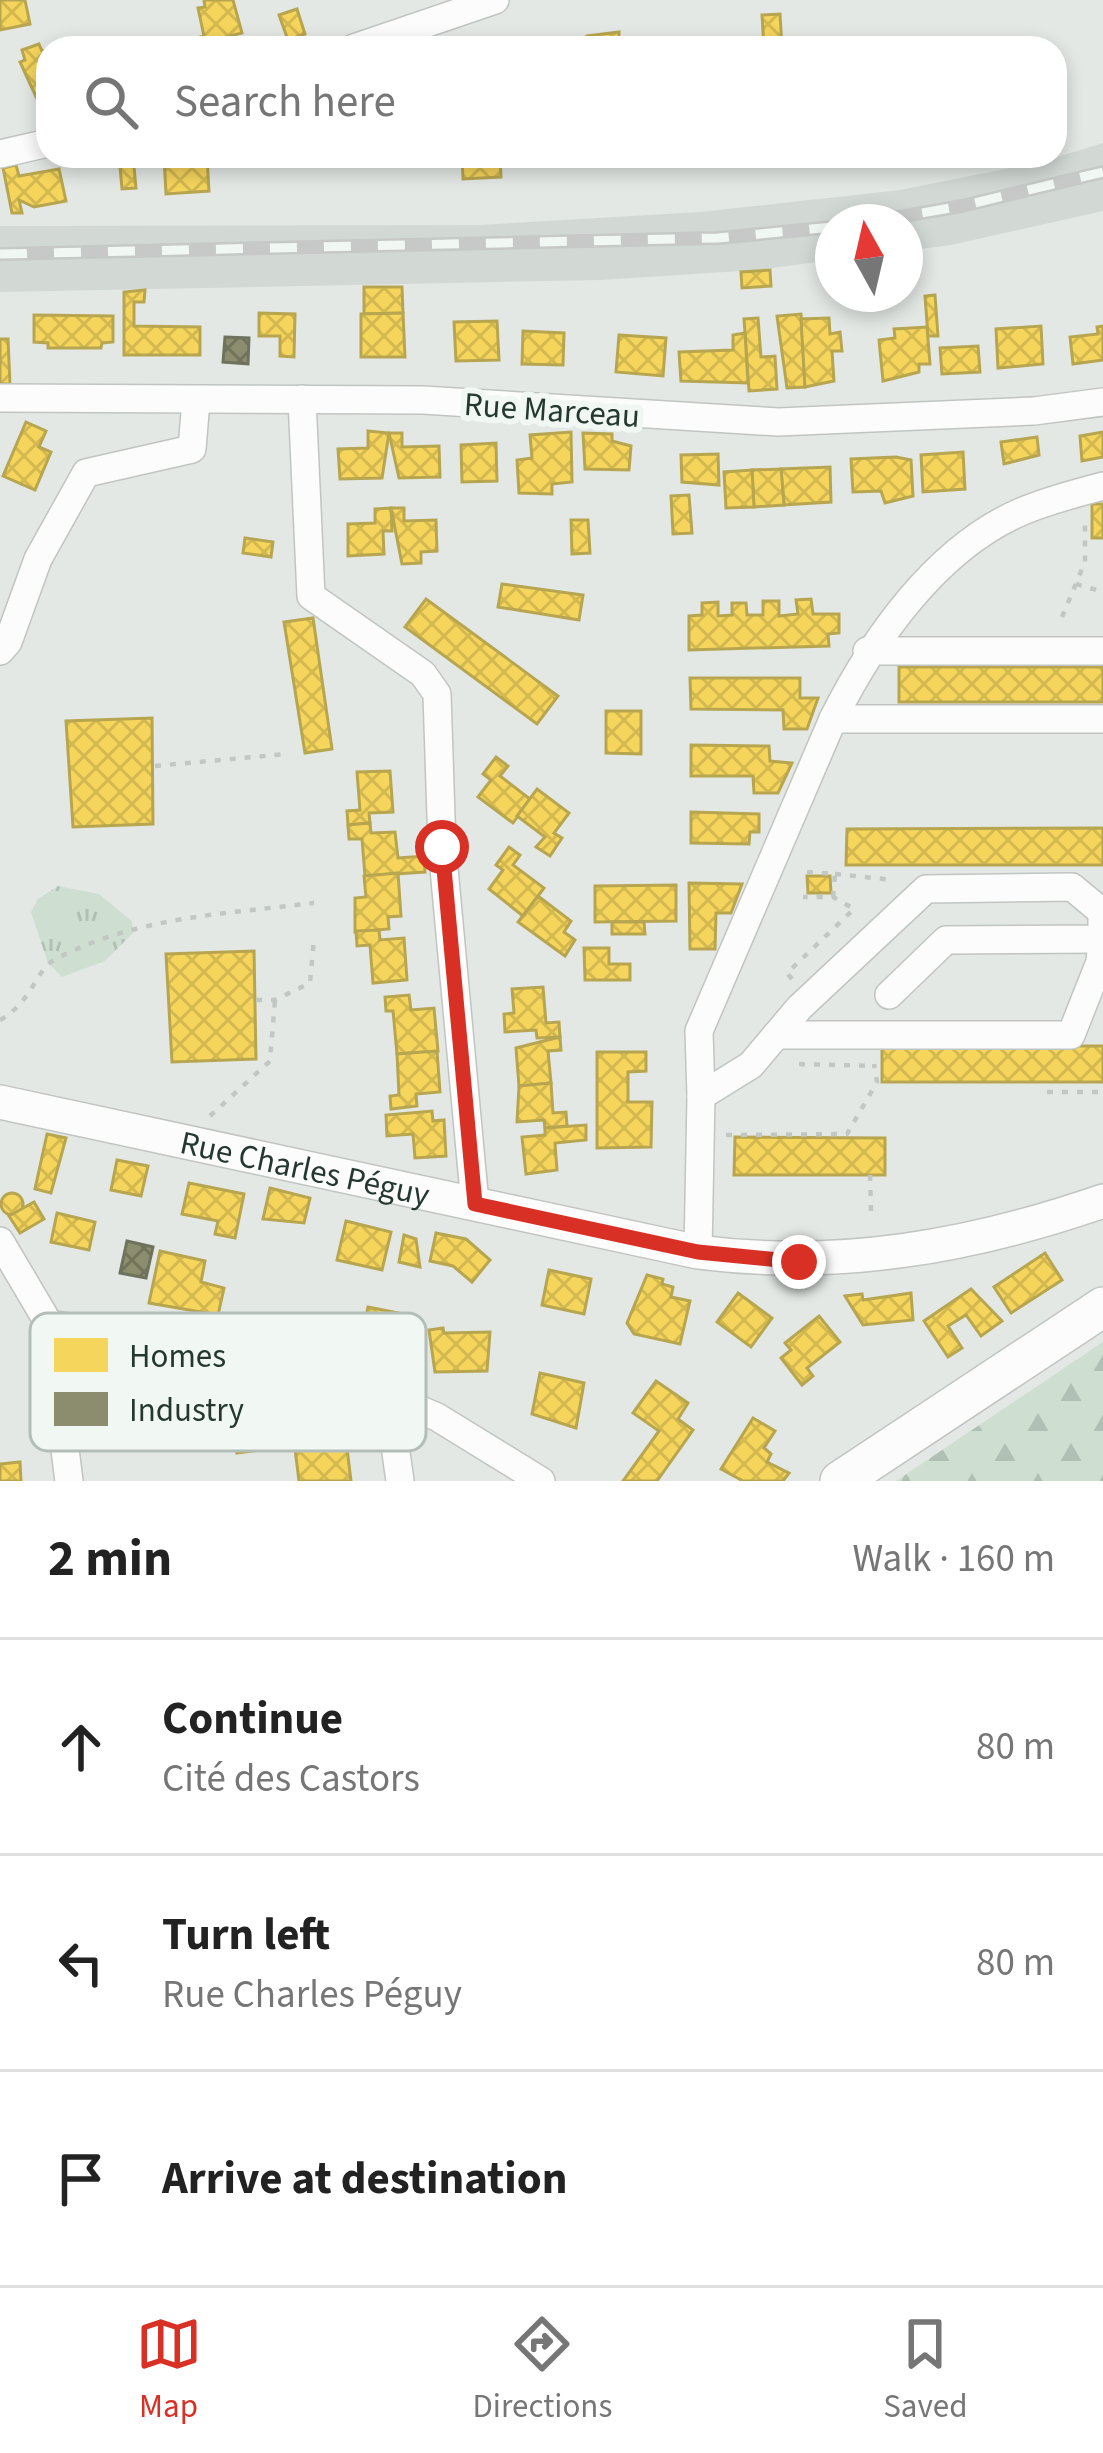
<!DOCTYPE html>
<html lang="en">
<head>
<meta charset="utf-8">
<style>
	body { margin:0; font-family:"Source Sans 3",sans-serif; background:#f6f6f6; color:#222 }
	.compass { position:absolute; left:815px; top:204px; width:108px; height:108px; border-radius:50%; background:#fff; box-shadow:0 6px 18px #0003; rotate:352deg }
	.stop { position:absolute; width:36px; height:36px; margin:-27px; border:9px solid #d93025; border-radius:50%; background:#fff }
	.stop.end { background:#d93025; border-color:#fff; box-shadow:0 3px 12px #0008 }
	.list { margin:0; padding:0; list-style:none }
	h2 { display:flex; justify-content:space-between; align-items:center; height:156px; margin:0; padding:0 48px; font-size:51px }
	h2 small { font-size:39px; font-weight:400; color:#767676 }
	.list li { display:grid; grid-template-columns:78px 1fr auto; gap:36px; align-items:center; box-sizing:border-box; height:216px; padding:0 48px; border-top:3px solid #e0e0e0 }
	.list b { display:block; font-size:45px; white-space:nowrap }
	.list p { margin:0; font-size:39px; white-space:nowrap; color:#767676 }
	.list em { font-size:39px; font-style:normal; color:#767676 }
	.icon { flex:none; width:66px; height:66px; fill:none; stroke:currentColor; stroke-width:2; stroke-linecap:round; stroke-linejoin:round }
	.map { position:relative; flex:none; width:1103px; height:1481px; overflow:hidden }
	.search { position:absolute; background:#fff; box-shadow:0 6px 18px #0003; left:36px; right:36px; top:36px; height:132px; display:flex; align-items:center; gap:30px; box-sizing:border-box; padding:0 42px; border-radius:36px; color:#767676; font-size:45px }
	.sheet { height:804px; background:#fff }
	nav { display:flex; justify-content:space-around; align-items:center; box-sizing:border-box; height:168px; border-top:3px solid #e0e0e0; background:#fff; font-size:33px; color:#767676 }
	nav a { display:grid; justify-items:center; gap:6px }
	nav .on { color:#d93025 }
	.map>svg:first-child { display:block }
	.built { fill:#d2d9d5 }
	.forest { fill:url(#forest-firs) }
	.park { fill:url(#park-tufts) }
	.homes { fill:url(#homes-cross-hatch); stroke:#b7a64f; stroke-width:3 }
	.industry { fill:url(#industry-cross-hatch); stroke:#6d735c; stroke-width:3 }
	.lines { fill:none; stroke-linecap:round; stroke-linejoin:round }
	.minor-casing { stroke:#c0c5c2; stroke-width:30 }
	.tertiary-casing { stroke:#c0c5c2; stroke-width:36 }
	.secondary-casing { stroke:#c0c5c2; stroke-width:42 }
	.path { stroke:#c1c8c4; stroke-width:4.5; stroke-dasharray:6 9; stroke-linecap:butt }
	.minor { stroke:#fbfcfb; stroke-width:27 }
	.tertiary { stroke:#fbfcfb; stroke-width:33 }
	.secondary { stroke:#fbfcfb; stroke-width:39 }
	.rail-casing { stroke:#c7c9c8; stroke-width:14 }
	.rail { stroke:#f1f7f3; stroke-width:9; stroke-dasharray:27; stroke-linecap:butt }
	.route { stroke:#d93025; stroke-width:15 }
	.labels { text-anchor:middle; stroke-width:12; stroke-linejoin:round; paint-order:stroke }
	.street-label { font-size:33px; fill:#243831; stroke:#f1f7f3 }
	.key { fill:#f1f7f3; stroke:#b4beb9; stroke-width:3 }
	.key-label { font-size:33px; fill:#243831 }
</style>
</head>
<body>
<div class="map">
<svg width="1103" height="1481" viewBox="0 0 1103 1481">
	<defs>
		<pattern id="forest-firs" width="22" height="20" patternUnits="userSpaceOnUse" patternTransform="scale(3)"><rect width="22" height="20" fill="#cedfd2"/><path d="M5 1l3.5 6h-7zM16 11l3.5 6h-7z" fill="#b1c0b5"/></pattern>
		<pattern id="park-tufts" width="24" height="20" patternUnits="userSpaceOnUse" patternTransform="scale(3)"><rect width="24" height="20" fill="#cedfd2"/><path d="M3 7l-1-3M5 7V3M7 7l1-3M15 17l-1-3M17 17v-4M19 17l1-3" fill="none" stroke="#b1c0b5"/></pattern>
		<pattern id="homes-cross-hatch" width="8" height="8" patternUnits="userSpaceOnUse" patternTransform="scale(3)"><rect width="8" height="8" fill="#f6d55c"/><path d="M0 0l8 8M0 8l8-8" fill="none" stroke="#d3b850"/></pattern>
		<pattern id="industry-cross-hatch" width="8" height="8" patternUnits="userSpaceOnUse" patternTransform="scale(3)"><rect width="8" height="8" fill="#8c8c6e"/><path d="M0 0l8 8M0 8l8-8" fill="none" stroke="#72735b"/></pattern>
	</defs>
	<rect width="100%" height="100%" fill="#e3e8e5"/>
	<path class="built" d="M1103,143V211L951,245L905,251V222H833V260L756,270L601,280L0,292V226L480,225L700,212L900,190L1041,162Z"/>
	<path class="forest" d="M1103,1342V1481H896L1094,1348Z"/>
	<path class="park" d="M58,886L99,894L132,921L133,933L105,961L62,977L48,963L31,912L38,899Z"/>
	<g class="homes">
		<path d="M0,0H25L30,24L0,30Z"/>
		<path d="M204,0H233L242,33L207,42L209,48H191L189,40L204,36L198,8L205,7Z"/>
		<path d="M297,9L305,34L288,40L279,15Z"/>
		<path d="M780,14L782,48H764L762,15Z"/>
		<path d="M619,32V48H569L587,36Z"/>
		<path d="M39,44L42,51L48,50V96L37,99L20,62L25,60L22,50Z"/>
		<path d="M119,156H133L136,188L122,189Z"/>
		<path d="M164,156H207L209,191L166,194Z"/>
		<path d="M462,156H500L501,177L463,179Z"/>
		<path d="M16,165L19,176L59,169L66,201L34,207L19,200L22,213H12L3,168Z"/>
		<path d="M770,270L771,286L742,288L741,272Z"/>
		<path d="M364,287H402L403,313L364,314Z"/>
		<path d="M145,290L144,302H134V326L200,327V355H124V292Z"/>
		<path d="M935,295L938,336H928L925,296Z"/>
		<path d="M259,313L295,314L294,357L280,356V336H259Z"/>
		<path d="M403,313L405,357H361V314Z"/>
		<path d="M801,314L805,387L787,388L777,316Z"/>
		<path d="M34,315L113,316V342L102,343L101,348H48V343L34,342Z"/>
		<path d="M758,318L761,357L775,356L777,389L749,391L744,319Z"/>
		<path d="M829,318L830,334L840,332L842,351H832L834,381L805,387L801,319Z"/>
		<path d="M497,321L499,360L456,361L454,322Z"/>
		<path d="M1041,326L1043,364L998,368L996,329Z"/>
		<path d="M1103,326V360L1073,364L1070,337L1098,334L1097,327Z"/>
		<path d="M927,327L930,364H919V372L883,381L879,340L895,338L894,329Z"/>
		<path d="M523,331L564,333L563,365L522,364Z"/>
		<path d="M745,333L748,383L681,381L679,352L733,350V335Z"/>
		<path d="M619,335L666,338L663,376L616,372Z"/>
		<path d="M0,339H8L10,384H0Z"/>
		<path d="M978,346L980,372L942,374L940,348Z"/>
		<path d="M26,422L46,431L39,447L51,452L35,490L3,476Z"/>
		<path d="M368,431L389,433L382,478L340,479L338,449L368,448Z"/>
		<path d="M571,432L572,482L552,484V494L519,493L517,460L532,458L530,435Z"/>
		<path d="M1103,432V457L1082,461L1080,436Z"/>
		<path d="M389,433H402V447L439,446L440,477L399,478Z"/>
		<path d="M583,433L612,434V441L631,446L629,470L585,469Z"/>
		<path d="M1037,437L1039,455L1004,464L1001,442Z"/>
		<path d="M496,443L497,481L462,482L461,445Z"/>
		<path d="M963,452L965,489L923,492L921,455Z"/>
		<path d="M718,454L719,485L682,482L681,455Z"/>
		<path d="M896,457L911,460L913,496L885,503L881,491L853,492L851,459Z"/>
		<path d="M830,467L831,502L784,505L781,469Z"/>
		<path d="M781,469L784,505L754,507L752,470Z"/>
		<path d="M752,470L754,507L726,508L724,472Z"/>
		<path d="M689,495L692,533L673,534L671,496Z"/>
		<rect x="1092" y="504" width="11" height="34"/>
		<path d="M391,508L392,531H383L384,554L348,556V524L375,523V509Z"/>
		<path d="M391,508H404V521L436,520L437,551L421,552V563L402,564Z"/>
		<path d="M571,520H588L590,553L572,554Z"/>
		<path d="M245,538L273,542L271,557L243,553Z"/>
		<path d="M502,584L583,595L579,620L498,607Z"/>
		<path d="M426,599L558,696L537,724L405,627Z"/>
		<path d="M811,599L813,614H839V633L828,634L829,646L689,650V616L702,615V603L718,602V616L732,615V603H746L747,615H763V601H779V616L798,614L796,600Z"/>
		<path d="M313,618L332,749L305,753L284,622Z"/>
		<rect x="899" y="667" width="204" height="35"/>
		<path d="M690,678H800V698H818L807,729H784L783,710L691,709Z"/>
		<path d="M606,711H641V754L606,753Z"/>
		<path d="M152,718L153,824L73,827L66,721Z"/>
		<path d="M691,745L769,746L770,761L792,763L778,793H754L753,776H691Z"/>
		<path d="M496,757L508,766L500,776L530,799L513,823L478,797L491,780L483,774Z"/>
		<path d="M390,771L393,812L369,813L370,823L348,825L347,811L360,810L357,772Z"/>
		<path d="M537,789L569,813L554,833L562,838L550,856L536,847L545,837L517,816Z"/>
		<path d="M691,812L759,814V832H750L749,844L691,843Z"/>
		<path d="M370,823L371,833L395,832L398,858L424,856L425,872L365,876L362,839H349L348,825Z"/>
		<path d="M1103,828V865H846L847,829Z"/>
		<path d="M509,847L520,855L513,865L544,888L523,916L489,889L503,870L496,865Z"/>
		<path d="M398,873L401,916L388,917L389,929L355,932V898L366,897L364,876Z"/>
		<path d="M807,876H830L831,893H808Z"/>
		<path d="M689,883L742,884L731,913H716L715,949H690Z"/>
		<path d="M676,885V921L595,922V886Z"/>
		<path d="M538,896L571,921L564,932L575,940L565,956L518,922Z"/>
		<path d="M612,922H644L645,934H612Z"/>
		<path d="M379,930L380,940L404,938L407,980L373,983L370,945L357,946L356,931Z"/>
		<path d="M584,948H609V964H630V980H585Z"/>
		<path d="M254,951L256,1059L172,1062L166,954Z"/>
		<path d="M543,987L546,1023L559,1022L560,1037L537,1038L536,1030L505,1032L504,1014L514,1013L512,989Z"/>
		<path d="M409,995L411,1010L434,1008L438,1051L397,1054L393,1011H386L385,997Z"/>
		<path d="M560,1037L561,1050L548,1051L551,1083L519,1086L516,1048Z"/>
		<rect x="882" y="1046" width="221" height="36"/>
		<path d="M437,1051L440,1092L416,1094L417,1106L391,1109L390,1096L399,1095L397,1054Z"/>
		<path d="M597,1052H646V1071L628,1072V1102H652L651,1147L597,1148Z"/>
		<path d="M551,1083L553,1113L566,1112L567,1126L545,1128L544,1120L517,1122L519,1086Z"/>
		<path d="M432,1111L433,1121L444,1120L446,1156L415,1158L413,1134L387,1136L386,1115Z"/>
		<path d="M586,1125V1140L555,1143L557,1170L526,1174L522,1137L545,1135V1128Z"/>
		<path d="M47,1134L66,1138L51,1193L35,1189Z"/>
		<path d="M735,1137L885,1138V1175H734Z"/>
		<path d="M117,1160L148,1166L141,1196L111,1190Z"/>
		<path d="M189,1183L244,1194L235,1238L215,1234L218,1221L182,1214Z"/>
		<path d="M270,1188L310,1198L304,1223L263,1219Z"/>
		<circle cx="12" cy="1204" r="11"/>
		<path d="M34,1202L44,1219L20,1233L9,1216Z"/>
		<path d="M57,1213L95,1222L89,1250L51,1242Z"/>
		<path d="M346,1221L391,1232L382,1270L337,1260Z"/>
		<path d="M436,1233L466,1239L490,1260L472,1282L453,1266L430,1261Z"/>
		<path d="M404,1235L416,1239L420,1267L399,1262Z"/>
		<path d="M160,1251L205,1261L201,1282L224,1288L218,1315L149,1303Z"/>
		<path d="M1045,1253L1062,1280L1011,1313L994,1287Z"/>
		<path d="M549,1270L591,1279L584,1314L542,1305Z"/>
		<path d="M647,1275L663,1279L662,1284L673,1287L671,1297L690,1301L680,1344L634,1334L627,1323Z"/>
		<path d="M971,1289L1002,1321L981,1336L966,1315L948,1326L962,1348L948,1357L924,1321Z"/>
		<path d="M738,1293L772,1318L751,1347L717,1322Z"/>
		<path d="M911,1293L913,1320L863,1325L845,1296L862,1294L863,1300Z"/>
		<path d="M368,1307L398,1313L396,1321L405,1324L400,1344L362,1336Z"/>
		<path d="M819,1316L840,1342L807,1368L813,1376L802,1385L781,1358L791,1350L785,1343Z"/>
		<path d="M443,1328L444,1333L490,1332L487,1371L435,1372L429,1330Z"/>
		<path d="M540,1373L584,1383L576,1428L532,1414Z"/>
		<path d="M656,1381L688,1403L678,1419L693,1430L657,1481H623L659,1431L633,1413Z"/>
		<path d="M249,1404L250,1410L270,1408L274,1448L237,1453L231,1407Z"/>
		<path d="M753,1418L775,1431L764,1448L771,1454L767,1462L789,1473L783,1481H743L721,1469Z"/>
		<path d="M345,1432L351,1481H299L295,1449L325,1446L324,1434Z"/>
		<path d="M20,1462L21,1481H0V1464Z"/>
	</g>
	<g class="industry">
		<path d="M225,337L249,338L248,364L223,362Z"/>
		<path d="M127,1241L153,1247L146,1278L120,1273Z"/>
	</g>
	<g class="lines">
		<g class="minor-casing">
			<g id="minor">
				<path d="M354,48L495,0"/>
				<path d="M0,154L48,143"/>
				<path d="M0,398L423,400L778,422L1034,411L1103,402"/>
				<path d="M302,399L311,596L423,674L437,694L442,847L475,1204"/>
				<path d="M0,651L8,642L38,559L86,473L192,449L196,400"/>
				<path d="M867,651H1103"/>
				<path d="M833,719C873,639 937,547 1023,511C1049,500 1077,493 1103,486"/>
				<path d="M776,1035H1071L1100,962L1102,939"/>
				<path d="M701,1096L699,1031L833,719H1103"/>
				<path d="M0,1241L49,1324L69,1481"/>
				<path d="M698,1252L701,1096L751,1065L799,1008L926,889L1072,887L1102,912V939L946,940L889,995"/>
				<path d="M49,1324L116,1334L388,1396L437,1417L541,1481"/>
				<path d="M388,1396L400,1481"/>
			</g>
		</g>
		<g class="tertiary-casing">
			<g id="tertiary">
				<path id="s1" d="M0,1102L698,1252C838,1270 970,1247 1103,1201"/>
			</g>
		</g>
		<g class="secondary-casing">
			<path id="secondary" d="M840,1481L1103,1307"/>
		</g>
		<g class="path">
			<path d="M1076,584L1103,592"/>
			<path d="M1062,617L1085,562V520"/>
			<path d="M155,766L286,754"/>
			<path d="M807,872L835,874L833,897"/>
			<path d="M835,874L894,880"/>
			<path d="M792,979L787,973L854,909L833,897H803"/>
			<path d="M256,1000H275L310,983L314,938"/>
			<path d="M0,1020C32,1002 36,970 54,960C134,917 224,914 314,903"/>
			<path d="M799,1064L874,1066"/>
			<path d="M1047,1092H1103"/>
			<path d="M210,1116L270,1061L275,1000"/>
			<path d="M726,1135L847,1134L877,1082L874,1064"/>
			<path d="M870,1175L871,1211"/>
		</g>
		<use href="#minor" class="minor"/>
		<use href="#tertiary" class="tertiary"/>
		<use href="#secondary" class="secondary"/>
		<g class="rail-casing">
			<g id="rail">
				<path d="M869,222L962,206L1103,172"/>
				<path d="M0,254L718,238L833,227"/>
			</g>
		</g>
		<use href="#rail" class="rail"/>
	</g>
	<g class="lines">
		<path class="route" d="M442,847L475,1204L698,1252L799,1262"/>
	</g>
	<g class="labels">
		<g class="street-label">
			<text transform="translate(552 409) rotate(4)" y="12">Rue Marceau</text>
			<text dy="12" stroke="none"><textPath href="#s1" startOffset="312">Rue Charles Péguy</textPath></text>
		</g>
	</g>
	<rect x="30" y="1313" width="396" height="138" rx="18" class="key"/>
	<rect x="54" y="1338" width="54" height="34" fill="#f6d55c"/>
	<rect x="54" y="1392" width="54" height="34" fill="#8c8c6e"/>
	<g class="key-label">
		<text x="129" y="1367">Homes</text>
		<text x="129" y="1421">Industry</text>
	</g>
</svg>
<svg class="compass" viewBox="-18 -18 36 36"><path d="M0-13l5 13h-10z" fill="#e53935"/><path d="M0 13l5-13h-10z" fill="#767676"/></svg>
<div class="stop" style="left:442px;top:847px"></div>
<div class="stop end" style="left:799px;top:1262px"></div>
<div class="search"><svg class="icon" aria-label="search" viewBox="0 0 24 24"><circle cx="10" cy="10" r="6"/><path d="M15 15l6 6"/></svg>Search here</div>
</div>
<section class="sheet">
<h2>2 min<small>Walk · 160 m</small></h2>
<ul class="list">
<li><svg class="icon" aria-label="ahead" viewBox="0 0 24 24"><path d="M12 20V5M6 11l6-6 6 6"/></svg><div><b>Continue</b><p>Cité des Castors</p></div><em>80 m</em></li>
<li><svg class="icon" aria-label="left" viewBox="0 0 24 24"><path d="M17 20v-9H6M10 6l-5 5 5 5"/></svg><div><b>Turn left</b><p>Rue Charles Péguy</p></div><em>80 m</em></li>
<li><svg class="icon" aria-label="arrive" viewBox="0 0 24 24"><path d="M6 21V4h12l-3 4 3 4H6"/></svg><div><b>Arrive at destination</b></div></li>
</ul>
</section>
<nav>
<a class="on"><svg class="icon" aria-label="map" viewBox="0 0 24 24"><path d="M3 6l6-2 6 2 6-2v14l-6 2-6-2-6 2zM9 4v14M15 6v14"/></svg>Map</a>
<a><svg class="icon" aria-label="directions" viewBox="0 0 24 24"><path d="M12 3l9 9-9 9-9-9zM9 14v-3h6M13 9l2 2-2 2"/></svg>Directions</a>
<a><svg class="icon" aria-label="saved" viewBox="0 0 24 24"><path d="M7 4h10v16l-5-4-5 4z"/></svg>Saved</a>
</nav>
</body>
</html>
